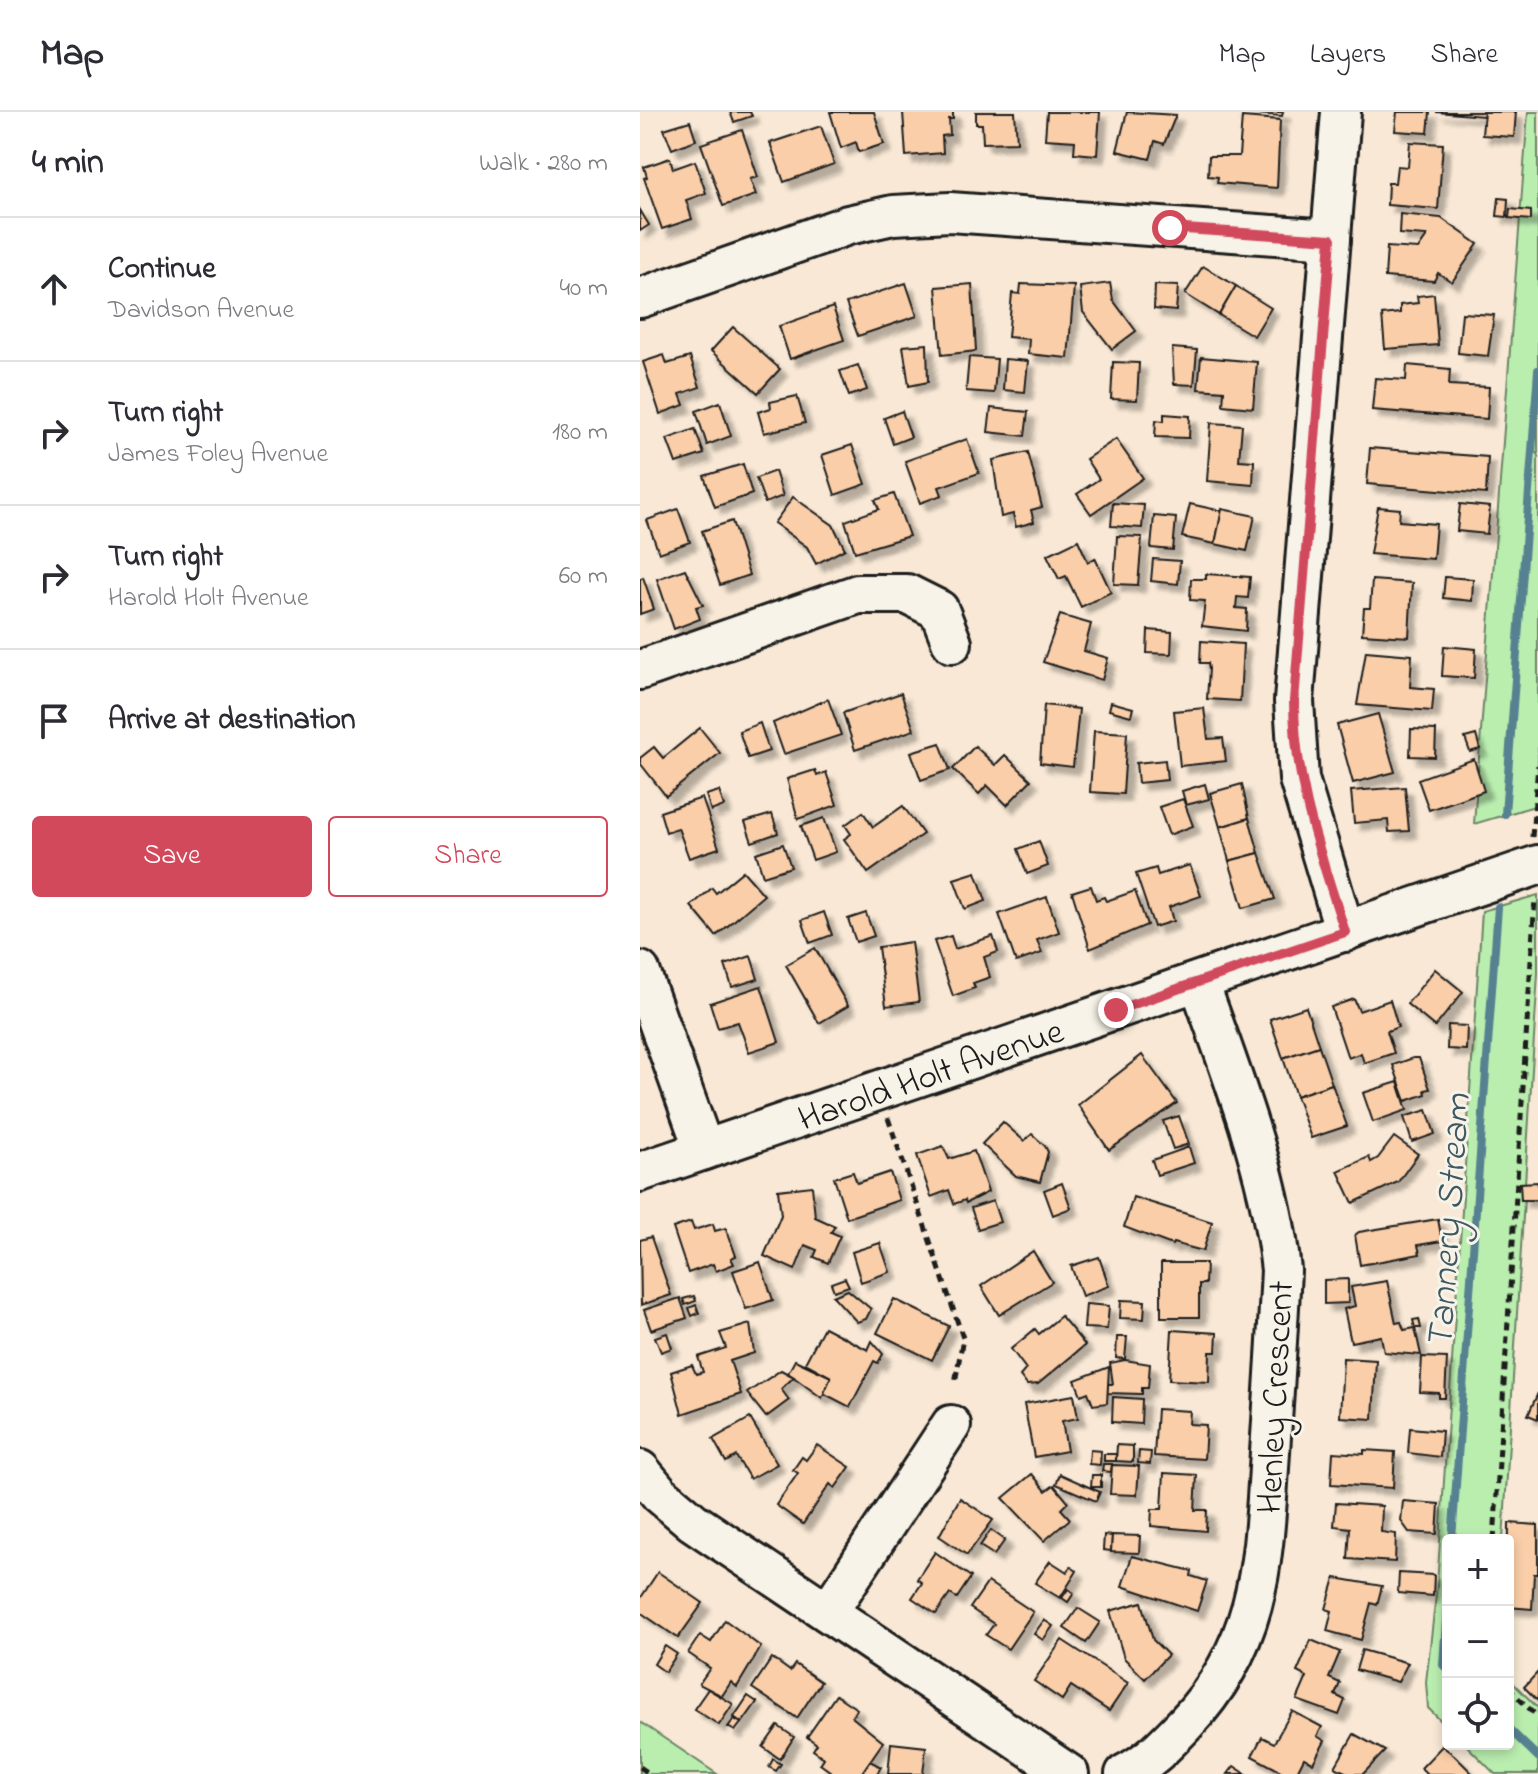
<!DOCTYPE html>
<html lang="en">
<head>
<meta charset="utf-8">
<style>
	body { margin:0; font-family:"Indie Flower",sans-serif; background:#f2f2f3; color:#2b2b33 }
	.controls { position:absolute; right:24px; bottom:24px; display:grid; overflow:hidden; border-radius:8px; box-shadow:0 4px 12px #0003 }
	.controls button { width:72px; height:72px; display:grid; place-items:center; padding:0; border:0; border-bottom:2px solid #e1e1e2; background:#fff; color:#2b2b33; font:40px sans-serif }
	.stop { position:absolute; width:24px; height:24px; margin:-18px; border:6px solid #d1495b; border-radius:50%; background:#fff }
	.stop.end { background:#d1495b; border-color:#fff; box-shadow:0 2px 8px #0008 }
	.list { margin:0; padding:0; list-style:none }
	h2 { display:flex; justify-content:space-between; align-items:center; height:104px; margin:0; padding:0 32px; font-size:34px }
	h2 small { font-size:26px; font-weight:400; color:#7c7c81 }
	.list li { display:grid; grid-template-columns:52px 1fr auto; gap:24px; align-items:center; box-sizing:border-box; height:144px; padding:0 32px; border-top:2px solid #e1e1e2 }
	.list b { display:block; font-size:30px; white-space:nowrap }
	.list p { margin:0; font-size:26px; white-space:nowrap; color:#7c7c81 }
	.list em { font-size:26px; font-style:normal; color:#7c7c81 }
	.actions { display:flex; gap:16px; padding:24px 32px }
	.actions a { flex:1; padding:18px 0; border:2px solid #d1495b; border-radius:8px; text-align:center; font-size:28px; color:#d1495b }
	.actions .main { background:#d1495b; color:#fff }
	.icon { flex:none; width:44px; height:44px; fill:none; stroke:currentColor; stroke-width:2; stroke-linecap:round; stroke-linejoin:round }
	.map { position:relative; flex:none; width:898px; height:1662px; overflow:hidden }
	header { display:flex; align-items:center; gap:48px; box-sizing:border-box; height:112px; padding:0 40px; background:#fff; border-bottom:2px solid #e1e1e2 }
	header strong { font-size:38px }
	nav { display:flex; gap:44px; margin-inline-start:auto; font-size:28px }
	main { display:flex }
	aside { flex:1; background:#fff }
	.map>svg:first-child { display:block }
	.green { fill:#baeeaf; stroke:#6b8566; stroke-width:2 }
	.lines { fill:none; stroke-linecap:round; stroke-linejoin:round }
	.stream { stroke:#568190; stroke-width:8 }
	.building { fill:#facea8; stroke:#1c1c1c; stroke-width:2; filter:url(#shadow) }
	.minor-casing { stroke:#1c1c1c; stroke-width:44 }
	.path { stroke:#1c1c1c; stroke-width:5; stroke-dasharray:8 6; stroke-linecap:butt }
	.minor { stroke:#f7f3e8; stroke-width:38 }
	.route { stroke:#d1495b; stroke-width:10 }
	.labels { text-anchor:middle; stroke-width:6; stroke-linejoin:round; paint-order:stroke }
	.street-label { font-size:36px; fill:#1c1c1c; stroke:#f7f3e8 }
	.water-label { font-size:38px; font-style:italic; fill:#3e5760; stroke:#f7f3e8 }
</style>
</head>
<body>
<header>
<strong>Map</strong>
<nav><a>Map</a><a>Layers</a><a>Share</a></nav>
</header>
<main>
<aside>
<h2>4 min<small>Walk · 280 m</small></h2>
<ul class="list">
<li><svg class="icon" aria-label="ahead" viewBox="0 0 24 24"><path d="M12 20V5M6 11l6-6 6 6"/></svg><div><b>Continue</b><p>Davidson Avenue</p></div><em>40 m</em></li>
<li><svg class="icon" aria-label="right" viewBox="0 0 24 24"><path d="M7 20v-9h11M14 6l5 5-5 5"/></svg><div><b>Turn right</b><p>James Foley Avenue</p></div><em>180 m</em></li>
<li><svg class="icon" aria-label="right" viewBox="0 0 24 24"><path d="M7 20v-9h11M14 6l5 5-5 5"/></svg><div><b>Turn right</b><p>Harold Holt Avenue</p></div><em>60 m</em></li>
<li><svg class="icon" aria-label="arrive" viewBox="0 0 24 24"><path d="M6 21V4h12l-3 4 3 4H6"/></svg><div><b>Arrive at destination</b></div></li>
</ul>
<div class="actions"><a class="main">Save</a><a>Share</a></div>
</aside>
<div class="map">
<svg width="898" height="1662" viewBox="0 0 898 1662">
	<defs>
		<filter id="shadow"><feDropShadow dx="7" dy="7" stdDeviation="2" flood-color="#0004"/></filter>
	</defs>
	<rect width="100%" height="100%" fill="#f8e8d5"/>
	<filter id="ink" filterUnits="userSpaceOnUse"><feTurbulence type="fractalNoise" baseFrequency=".0125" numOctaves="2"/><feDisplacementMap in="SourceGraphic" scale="16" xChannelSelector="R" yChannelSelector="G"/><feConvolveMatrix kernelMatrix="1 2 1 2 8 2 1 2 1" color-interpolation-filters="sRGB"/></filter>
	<g filter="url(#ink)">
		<g class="green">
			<path d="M888,0H898V693L834,712Z"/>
			<path d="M898,783V861L863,1428H808V1616L788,1596L786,1570L797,1474L842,799Z"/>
			<path d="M868,1566L898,1596V1662H855L825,1632H868Z"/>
			<path d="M0,1610L77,1662H0Z"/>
		</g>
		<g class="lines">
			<g class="stream">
				<path d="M865,702L898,258"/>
				<path d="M812,1428L858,795"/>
				<path d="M808,1479L803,1553L808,1558"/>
				<path d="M868,1616L898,1645"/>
			</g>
		</g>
		<g class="building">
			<path d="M90,0H110L112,4L94,10Z"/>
			<path d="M190,0H234L244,32L219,40L216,30L201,36Z"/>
			<path d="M263,0H313V7H309L310,23L302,24L303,41L266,44Z"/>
			<path d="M336,0H375L377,30L343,31L342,12H336Z"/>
			<path d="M407,0H460L457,43L434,41L435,29L405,27Z"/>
			<path d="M487,0L536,3L524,32L515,29L510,47L477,39Z"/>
			<path d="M594,0H643L642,4Z"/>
			<path d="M757,0H790L788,21L755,19Z"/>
			<path d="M796,0H844L843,4Z"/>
			<path d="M844,0H876L874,25L842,23Z"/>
			<path d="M602,5L640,8L637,76L577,71L578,65L568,64L569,44H599Z"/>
			<path d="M50,9L56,28L32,37L24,17Z"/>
			<path d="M181,14L194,52L144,70L130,31Z"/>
			<path d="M102,18L118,65L110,67L116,83L83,94L61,32Z"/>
			<path d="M770,30L803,32L798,97L747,93L748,71H755L757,54L768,55Z"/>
			<path d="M30,46L33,57L55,49L66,81L46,88L52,107L22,117L4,66L7,65L4,55Z"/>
			<path d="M859,86L868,87L867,105L857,104Z"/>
			<path d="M870,97L891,99V108L869,106Z"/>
			<path d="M0,98L9,113L0,119Z"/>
			<path d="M760,102L801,106L838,132L812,170L798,161L794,169L745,165L747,135L778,137L787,124L759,122Z"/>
			<path d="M563,154L596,174L579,203L545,182Z"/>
			<path d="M266,171L277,204L218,224L206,191Z"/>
			<path d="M470,171L473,188L496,219L472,237L443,200L440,175Z"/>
			<path d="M332,172L336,239L302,243L296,175Z"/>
			<path d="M381,172L434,174L428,246L388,242L389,227L368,225L372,181L380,182Z"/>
			<path d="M515,173L538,174L536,199L514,197Z"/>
			<path d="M596,174L631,196L614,224L579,203Z"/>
			<path d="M794,182L798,233L745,237L742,203L760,201V193L778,191L777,184Z"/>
			<path d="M193,195L204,228L150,247L139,214Z"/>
			<path d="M822,201L854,203L848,244L818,241Z"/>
			<path d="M93,215L140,257L118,281L71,239Z"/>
			<path d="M287,232L288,270L269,274L263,234Z"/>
			<path d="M532,236L557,238L554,273L534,272Z"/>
			<path d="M24,243L27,252L50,245L60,275L40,282L44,293L20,302L3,250Z"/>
			<path d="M329,245L357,247L354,281L326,279Z"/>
			<path d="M561,245L617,250L613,296L583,293L584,279L558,277Z"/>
			<path d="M365,247L388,249L385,280L363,278Z"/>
			<path d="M473,250L499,251L497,288L471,287Z"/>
			<path d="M218,253L227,278L209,284L200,259Z"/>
			<path d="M767,253L810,257L809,273L849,275L847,307L732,298L735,266L766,268Z"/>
			<path d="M157,284L165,311L124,321L118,300L131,296L130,290Z"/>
			<path d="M80,290L91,324L67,333L56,299Z"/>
			<path d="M351,296L388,300L385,324L348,320Z"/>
			<path d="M262,299L271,325L253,332L244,306Z"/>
			<path d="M524,302L550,304L549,326L515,325L516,308L524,309Z"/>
			<path d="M571,311L602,313L599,348L614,349L613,373L567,369Z"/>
			<path d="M55,317L64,342L36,351L27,327Z"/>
			<path d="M327,327L339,361L299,375L302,383L280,391L265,349Z"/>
			<path d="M476,327L503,366L451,402L437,382L459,367L446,347Z"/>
			<path d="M212,333L226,372L195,383L182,343Z"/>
			<path d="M730,336L848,345L846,382L727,372Z"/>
			<path d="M388,340L402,395L391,398L394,410L376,415L373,402L361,405L353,348Z"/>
			<path d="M103,352L112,382L75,395L64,364Z"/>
			<path d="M135,359L143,384L125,391L116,366Z"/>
			<path d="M254,382L269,424L215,440L205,409L239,397L235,388Z"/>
			<path d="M153,385L193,413L205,437L176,452L167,435L134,411Z"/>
			<path d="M473,391L504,393L502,416L471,414Z"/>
			<path d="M550,392L582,399L575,432L542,425Z"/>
			<path d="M820,392L850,395L847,422L817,419Z"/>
			<path d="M738,395L760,397L759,409L796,412L793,447L730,442Z"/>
			<path d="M38,397L50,430L19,441L7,408Z"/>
			<path d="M582,397L615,404L607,439L575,432Z"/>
			<path d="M514,404L536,406L533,438L511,436Z"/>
			<path d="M92,409L109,463L80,473L62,419Z"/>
			<path d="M477,424L502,425L498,473L474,472Z"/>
			<path d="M438,428L448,450L455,446L471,480L441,495L426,464L419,467L407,443Z"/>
			<path d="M513,447L540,449L538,472L511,469Z"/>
			<path d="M45,457L63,493L56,495L60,507L34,517L17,467Z"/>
			<path d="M566,462L610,465L608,486L597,485L596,496L607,497L606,519L562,514L565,489L550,488L551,467H566Z"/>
			<path d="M3,465L14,497L0,502V467Z"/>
			<path d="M805,465L833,467L832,489L803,486Z"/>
			<path d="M732,468L772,471L769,525L722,522L724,496H730Z"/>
			<path d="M420,503L451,512L444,539L468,546L462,568L403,550Z"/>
			<path d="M508,518L532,520L531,542L507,541Z"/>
			<path d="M561,529L603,532L600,589L567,587L569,557L568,551H560Z"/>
			<path d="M804,534L836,537L834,566L802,564Z"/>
			<path d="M726,539L772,543L770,575L794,577L792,599L717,593Z"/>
			<path d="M261,581L274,618L215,638L203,601Z"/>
			<path d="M188,587L201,623L144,642L133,611Z"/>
			<path d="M471,590L493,596L491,604L469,598Z"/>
			<path d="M404,593L439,597L433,655L400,651Z"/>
			<path d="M564,596L568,627L583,626L586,649L540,654L534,599Z"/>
			<path d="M738,602L755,660L713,671L697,613Z"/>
			<path d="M120,611L129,639L108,646L99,619Z"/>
			<path d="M60,616L80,641L26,684L0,651V646L14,635L23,646Z"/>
			<path d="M771,617L796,618L795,645L770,644Z"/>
			<path d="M454,619L487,621L483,682L450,680Z"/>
			<path d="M836,623L840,637L830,640L825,626Z"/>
			<path d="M300,631L310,658L281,668L271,640Z"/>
			<path d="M335,634L355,653L365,643L391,668L367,693L347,673L339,682L313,657Z"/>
			<path d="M834,647L844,679L789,698L778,667Z"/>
			<path d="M525,648L527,668L498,671L496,651Z"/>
			<path d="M175,658L177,664L186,660L197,693L158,707L147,667Z"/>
			<path d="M565,672L569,687L546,693L542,679Z"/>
			<path d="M602,672L609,706L580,715L570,681Z"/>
			<path d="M765,675L769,719L749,720L748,708L714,711L711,679Z"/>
			<path d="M79,679L84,694L71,699L66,683Z"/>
			<path d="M62,686L79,736L49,746L38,716L26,720L20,700Z"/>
			<path d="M543,687L553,714L529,723L519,695Z"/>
			<path d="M263,694L283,722L228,761L204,727L211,722L205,713L223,700L233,715Z"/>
			<path d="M132,702L138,721L112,730L105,710Z"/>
			<path d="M184,706L196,740L173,748L161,714Z"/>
			<path d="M609,706L619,741L589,749L580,715Z"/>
			<path d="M399,729L408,754L387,762L378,737Z"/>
			<path d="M143,732L151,755L123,764L116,741Z"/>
			<path d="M619,741L635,787L603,796L589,749Z"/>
			<path d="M550,753L561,784L529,795L533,809L514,815L496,762L516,756L518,763Z"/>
			<path d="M103,759L124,783L76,824L51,794L72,776L76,781Z"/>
			<path d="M336,760L346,789L325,797L314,767Z"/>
			<path d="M451,774L456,788L464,785L466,789L495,779L507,813L450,837L432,780Z"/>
			<path d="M407,785L419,820L397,828L402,841L376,850L359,802Z"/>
			<path d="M184,800L192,823L170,831L162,808Z"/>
			<path d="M226,801L234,824L216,830L208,807Z"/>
			<path d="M311,824L315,837L353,824L358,840L344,845L350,865L333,871L335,876L313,884L294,829Z"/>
			<path d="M271,830L279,890L246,894L238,835Z"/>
			<path d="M175,836L208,894L179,911L146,853Z"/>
			<path d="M111,844L118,867L92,875L85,853Z"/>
			<path d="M795,857L823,880L795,915L767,892Z"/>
			<path d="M121,874L139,930L109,940L98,910L78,916L70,891Z"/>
			<path d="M714,887L719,899L750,888L758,915L747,919L754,941L724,951L721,941L708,946L691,895Z"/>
			<path d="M666,895L679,934L643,946L630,907Z"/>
			<path d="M808,913L827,914L826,938L807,937Z"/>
			<path d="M679,934L692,972L656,984L643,946Z"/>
			<path d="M502,943L537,991L469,1038L438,993Z"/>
			<path d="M773,946H779L790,977L785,978L786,982L766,989L753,953Z"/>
			<path d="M758,970L767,998L733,1010L723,981Z"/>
			<path d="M692,972L707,1014L671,1026L656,984Z"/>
			<path d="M787,998L795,1022L772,1030L764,1005Z"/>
			<path d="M539,1004L549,1032L533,1037L523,1009Z"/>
			<path d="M363,1010L384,1029L392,1022L405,1034L408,1040L400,1070L376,1064L342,1032Z"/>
			<path d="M754,1025L778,1042L758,1070L713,1091L698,1059L729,1045L731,1050L738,1046Z"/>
			<path d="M303,1034L309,1047L334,1039L348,1080L326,1091L325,1088L314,1092L309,1078L291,1085L277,1043Z"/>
			<path d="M549,1035L554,1051L517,1063L512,1048Z"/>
			<path d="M213,1060L217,1071L250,1060L259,1088L207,1106L194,1066Z"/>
			<path d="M898,1070V1088H881L880,1071Z"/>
			<path d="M422,1071L431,1096L413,1103L404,1078Z"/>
			<path d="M172,1074L175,1105L195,1114L191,1120L200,1124L188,1151L174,1145L177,1138L165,1133L155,1158L124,1144L141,1103L138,1078Z"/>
			<path d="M493,1085L572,1110L563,1139L533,1131L532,1133L484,1115Z"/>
			<path d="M353,1089L360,1110L338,1117L331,1096Z"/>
			<path d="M798,1107L802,1129L778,1133L780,1142L720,1153L715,1123L719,1120Z"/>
			<path d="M51,1110L54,1118L73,1112L75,1119L86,1116L96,1144L91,1146L94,1152L76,1159L73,1152L48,1161L33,1116Z"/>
			<path d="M11,1125L31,1183L1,1193L0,1128Z"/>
			<path d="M240,1131L250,1160L221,1170L212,1140Z"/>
			<path d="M393,1139L412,1170L359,1203L341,1174Z"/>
			<path d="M459,1145L469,1174L442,1184L431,1154Z"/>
			<path d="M120,1150L133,1188L106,1197L93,1159Z"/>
			<path d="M521,1151H566L565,1172H559V1205H521Z"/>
			<path d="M205,1166L209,1174L194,1179L191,1171Z"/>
			<path d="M708,1167V1191L684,1192V1168Z"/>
			<path d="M747,1169L756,1211L761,1210L764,1218L775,1216L773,1208L779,1207L781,1216H775L781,1243L744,1240L741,1224L711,1230L704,1197L715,1194L711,1175Z"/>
			<path d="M208,1178L231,1197L226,1207L217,1210L193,1184Z"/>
			<path d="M54,1184L56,1189L45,1193L43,1187Z"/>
			<path d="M40,1186L47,1206L11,1218L4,1198Z"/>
			<path d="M254,1187L309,1214L292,1248L237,1221Z"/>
			<path d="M481,1188L505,1189L504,1207L480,1206Z"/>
			<path d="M446,1192L469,1194L467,1217L444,1216Z"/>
			<path d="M56,1193L59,1201L52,1204L49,1196Z"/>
			<path d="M421,1204L445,1233L398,1272L387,1273L380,1264L386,1257L371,1237L395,1217L399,1222Z"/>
			<path d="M110,1212L114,1241L90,1249L101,1282L42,1302L31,1260L52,1253L56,1262L63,1260L58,1245L86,1236L80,1221Z"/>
			<path d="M184,1215L228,1238L232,1229L243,1242L238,1251L234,1249L210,1295L183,1281L191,1265L165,1251Z"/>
			<path d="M532,1218L577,1221L576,1240H570L569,1270L529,1268Z"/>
			<path d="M27,1221L32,1236L21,1240L15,1225Z"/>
			<path d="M477,1225H487L485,1247L476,1246Z"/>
			<path d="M782,1245L807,1246L805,1286H799V1281L780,1280Z"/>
			<path d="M703,1246L736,1248L733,1307L700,1305Z"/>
			<path d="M155,1248L191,1265L182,1286L148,1261Z"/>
			<path d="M485,1248L510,1252L508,1276H502V1282L467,1281L468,1272H473L470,1251Z"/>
			<path d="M469,1255L467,1291L453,1293L448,1280L441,1283L435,1268Z"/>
			<path d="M141,1258L154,1265L141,1277L149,1288L126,1305L107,1281Z"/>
			<path d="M898,1281V1307L888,1303Z"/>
			<path d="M434,1283L438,1306L422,1309L427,1339L394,1345L384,1292Z"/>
			<path d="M473,1285L502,1287L501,1312L472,1310Z"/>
			<path d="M517,1297L550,1299L549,1312L566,1313L564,1347L514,1344Z"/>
			<path d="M110,1306L137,1352L110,1367L96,1344L86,1350L73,1327Z"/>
			<path d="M770,1316L802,1319L800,1345L768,1341Z"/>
			<path d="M177,1333L210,1355L195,1376L190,1372L163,1412L136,1393L158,1361L153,1358L162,1345L166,1348Z"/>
			<path d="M477,1333L493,1334V1350L476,1349Z"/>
			<path d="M450,1338L461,1339L460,1353L449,1352Z"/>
			<path d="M724,1338L755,1340L753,1376L691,1372L693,1340L724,1342Z"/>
			<path d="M499,1339L511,1340L510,1352L498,1351Z"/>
			<rect x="464" y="1342" width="12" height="7"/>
			<path d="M463,1352H472L471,1360L462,1359Z"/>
			<path d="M472,1353L499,1354L497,1383L470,1382Z"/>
			<path d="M524,1361L557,1363L555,1398H567L566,1419L511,1414L512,1397H522Z"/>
			<path d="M392,1362L406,1379L414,1373L428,1390L421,1397L430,1407L404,1429L363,1386Z"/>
			<path d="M420,1362L460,1380L456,1389L416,1372Z"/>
			<path d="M452,1363H461V1375H451Z"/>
			<path d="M320,1386L353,1408L327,1443L299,1424Z"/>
			<path d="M763,1389L799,1392L797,1422L769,1420L761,1409Z"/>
			<path d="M696,1391L742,1394L741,1420L756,1422L755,1450L708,1447L710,1416L694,1414Z"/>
			<path d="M869,1411L898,1413V1462H894L892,1497L868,1495Z"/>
			<path d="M351,1418L365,1428L354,1443L340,1434Z"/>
			<path d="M464,1423L472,1424L471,1439L463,1438Z"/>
			<path d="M472,1423L500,1424L499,1441L471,1440Z"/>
			<path d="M295,1440L331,1465L317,1486L310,1482L296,1502L272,1486L282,1471L277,1467Z"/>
			<path d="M492,1444L552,1459L551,1464L567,1469L557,1499L482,1474Z"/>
			<path d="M410,1449L427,1460L431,1455L437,1459L420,1486L395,1471Z"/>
			<path d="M18,1460L63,1491L38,1526L0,1500V1487Z"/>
			<path d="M759,1461L794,1463L793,1484L758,1481Z"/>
			<path d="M695,1466L742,1474L737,1493L731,1491L721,1528L687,1519L692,1499L686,1497Z"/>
			<path d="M348,1470L393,1500L368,1537L346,1523L354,1512L330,1496Z"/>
			<path d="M428,1477L434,1481L428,1490L422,1486Z"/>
			<path d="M502,1490L513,1528L528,1543L505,1567L484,1546L470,1499Z"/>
			<path d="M438,1496L460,1510L446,1531L424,1516Z"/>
			<path d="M85,1508L121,1535L97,1575L91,1570L82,1584L59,1572L70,1556L48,1541L60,1523L71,1530Z"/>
			<path d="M404,1508L413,1514L403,1528L394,1522Z"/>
			<path d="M422,1528L488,1571L469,1599L431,1574L422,1588L394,1569Z"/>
			<path d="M671,1528L700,1540L689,1566L700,1571L695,1583L705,1588L699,1603L657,1588L667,1565L657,1560Z"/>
			<path d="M25,1534L37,1542L25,1560L14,1552Z"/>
			<path d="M722,1538L768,1551L758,1570L716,1558Z"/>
			<path d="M132,1546L150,1559L155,1552L181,1570L157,1606L112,1576Z"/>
			<path d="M898,1560V1589L884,1575Z"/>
			<path d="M68,1577L93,1592L79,1613L54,1597Z"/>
			<path d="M196,1583L217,1597L212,1605L243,1630L221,1662H194L180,1652L184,1646L173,1638L177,1632L167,1625Z"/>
			<path d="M108,1584L117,1590L102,1611L94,1605Z"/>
			<path d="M652,1599L682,1615L677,1624L685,1629L673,1651L664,1646L656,1662H646L612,1644L622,1625L634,1631Z"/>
			<path d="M94,1607L101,1611L95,1619L88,1615Z"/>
			<path d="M138,1614L154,1625L140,1647L123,1635Z"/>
			<path d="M714,1622L745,1639L723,1662H709L695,1655Z"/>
			<path d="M251,1631L286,1635L283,1662H248Z"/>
			<path d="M802,1634L814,1643L833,1662H787L781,1656Z"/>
			<path d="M133,1647L141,1652L136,1659L129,1655Z"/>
			<path d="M230,1649L241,1655L237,1662H221Z"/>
			<path d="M594,1654L606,1662H588Z"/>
		</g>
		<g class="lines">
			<g class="minor-casing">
				<g id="minor">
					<path d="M701,0L654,589L659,667L705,820"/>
					<path d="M0,186L208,113L253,103L310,100L691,127"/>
					<path d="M0,558L218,482H267L299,498L312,531"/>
					<path d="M0,859L64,1038"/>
					<path d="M0,1060L898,753"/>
					<path d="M0,1358L20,1382L53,1410L429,1662"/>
					<path d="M188,1500L311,1313"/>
					<path d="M485,1662C510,1649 526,1632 545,1612C623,1530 623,1446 630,1340C634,1279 638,1219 641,1158C630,1058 592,964 559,870"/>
				</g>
			</g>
			<g class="path">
				<path d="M892,725L898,653"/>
				<path d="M248,1006L323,1226L315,1271"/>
				<path d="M854,1428L895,786"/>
				<path d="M868,1576L898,1605"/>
				<path d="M0,1655L10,1662"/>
			</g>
			<use href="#minor" class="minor"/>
		</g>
	</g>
	<g class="lines" filter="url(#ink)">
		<path class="route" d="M476,898L705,820C681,743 654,671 654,589L691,127L530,116"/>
	</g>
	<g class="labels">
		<g class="street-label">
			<text transform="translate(290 961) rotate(-19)" y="13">Harold Holt Avenue</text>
			<text transform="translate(633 1285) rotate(-87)" y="13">Henley Crescent</text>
		</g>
		<g class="water-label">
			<text transform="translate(807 1109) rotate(-86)" y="13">Tannery Stream</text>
		</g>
	</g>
</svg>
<div class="controls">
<button>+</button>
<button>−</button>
<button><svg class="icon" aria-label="locate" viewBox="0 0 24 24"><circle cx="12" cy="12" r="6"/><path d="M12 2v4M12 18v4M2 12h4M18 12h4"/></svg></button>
</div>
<div class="stop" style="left:530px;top:116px"></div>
<div class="stop end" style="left:476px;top:898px"></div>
</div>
</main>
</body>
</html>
